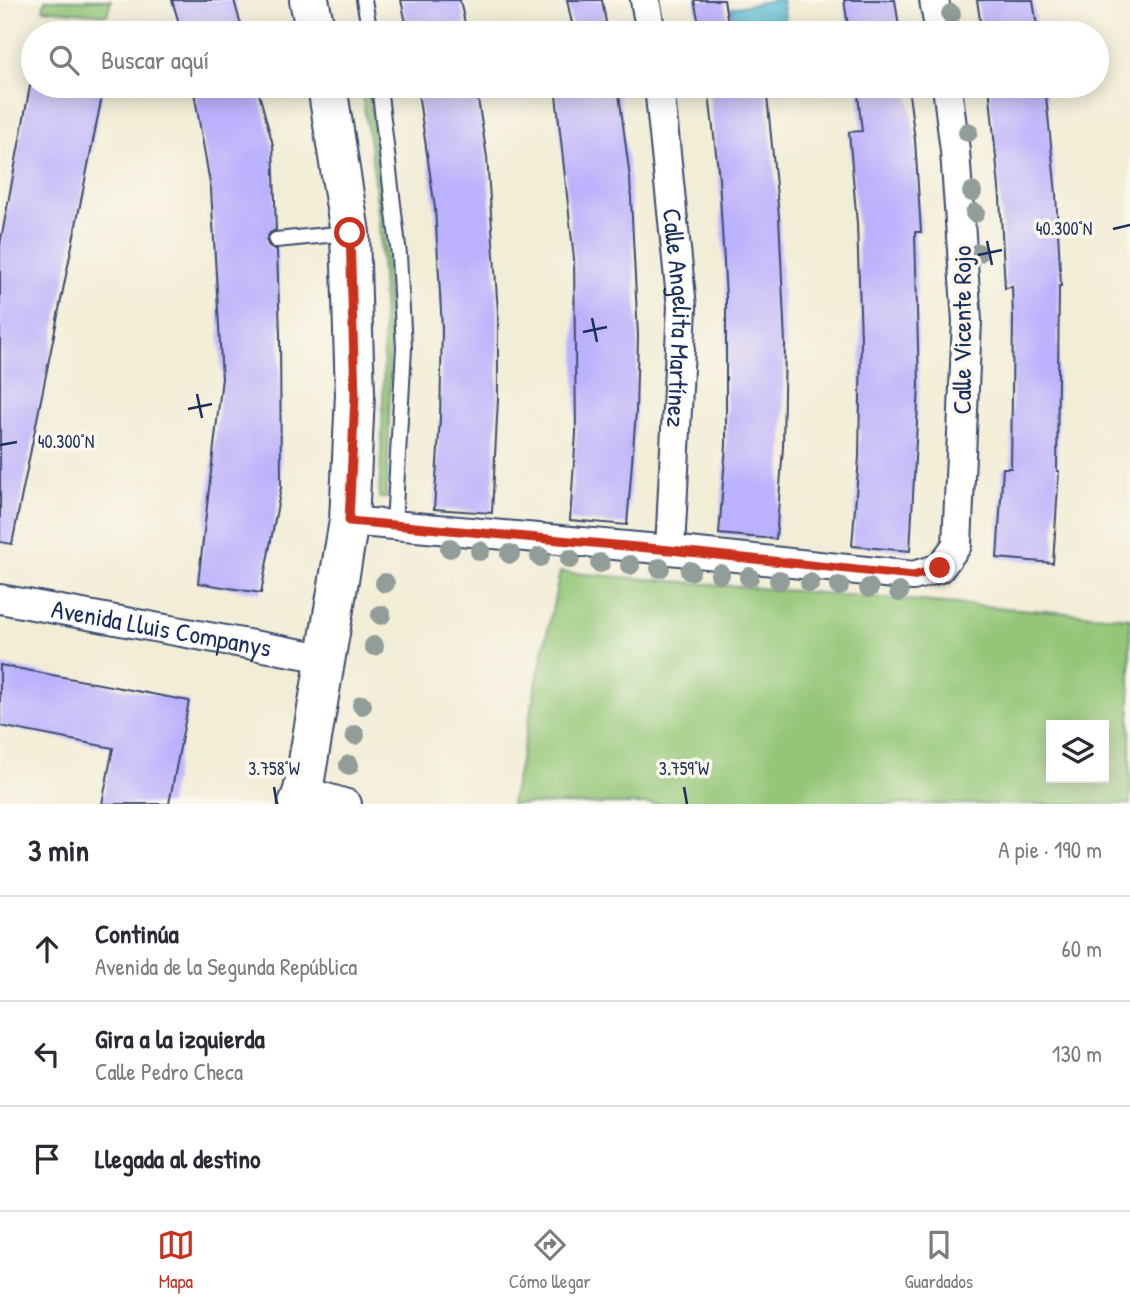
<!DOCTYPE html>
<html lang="es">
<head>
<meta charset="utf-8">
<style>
	body { margin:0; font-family:"Patrick Hand",sans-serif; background:#f2f2f3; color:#2b2b33 }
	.controls { position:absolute; right:21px; bottom:21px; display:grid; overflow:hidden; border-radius:0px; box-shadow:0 4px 18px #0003 }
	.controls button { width:63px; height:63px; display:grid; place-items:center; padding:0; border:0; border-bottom:2px solid #e1e1e2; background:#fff; color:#2b2b33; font:35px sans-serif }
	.stop { position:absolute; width:21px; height:21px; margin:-16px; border:5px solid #c8321e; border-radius:50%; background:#fff }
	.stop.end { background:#c8321e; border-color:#fff; box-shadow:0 2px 7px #0008 }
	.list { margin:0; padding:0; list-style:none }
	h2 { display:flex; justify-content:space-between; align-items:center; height:91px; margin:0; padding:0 28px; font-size:30px }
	h2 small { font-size:23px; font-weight:400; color:#7c7c81 }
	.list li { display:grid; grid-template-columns:46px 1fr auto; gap:21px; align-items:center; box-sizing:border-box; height:105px; padding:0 28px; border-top:2px solid #e1e1e2 }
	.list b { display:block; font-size:26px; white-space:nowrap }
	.list p { margin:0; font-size:23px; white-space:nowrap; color:#7c7c81 }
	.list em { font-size:23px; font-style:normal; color:#7c7c81 }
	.icon { flex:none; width:38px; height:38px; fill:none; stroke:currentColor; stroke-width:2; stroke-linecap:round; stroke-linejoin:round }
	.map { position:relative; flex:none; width:1130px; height:804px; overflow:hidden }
	.search { position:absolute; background:#fff; box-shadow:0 4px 18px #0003; left:21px; right:21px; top:21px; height:77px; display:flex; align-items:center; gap:18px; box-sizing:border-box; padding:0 24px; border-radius:38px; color:#7c7c81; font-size:26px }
	.sheet { height:406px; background:#fff }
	nav { display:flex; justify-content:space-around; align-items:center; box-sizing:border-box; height:98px; border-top:2px solid #e1e1e2; background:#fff; font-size:19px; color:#7c7c81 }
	nav a { display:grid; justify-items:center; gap:4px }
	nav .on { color:#c8321e }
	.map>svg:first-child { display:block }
	.green { fill:#93c677; stroke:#577a6a; stroke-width:2; fill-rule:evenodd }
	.water { fill:#58bbd6; stroke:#3a759a; stroke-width:2 }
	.building { fill:#bcb1fc }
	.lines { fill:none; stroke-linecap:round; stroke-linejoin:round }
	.lane-casing { stroke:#3b4c70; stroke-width:18 }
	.street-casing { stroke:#3b4c70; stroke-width:32 }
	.secondary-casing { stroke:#3b4c70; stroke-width:42 }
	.lane { stroke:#fff; stroke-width:14 }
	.street { stroke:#fff; stroke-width:28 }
	.secondary { stroke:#fff; stroke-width:38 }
	.tree { fill:#909d98 }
	.route { stroke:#c8321e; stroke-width:9 }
	.ticks { fill:none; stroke:#1b2f5e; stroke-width:2.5 }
	.labels { text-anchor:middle; stroke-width:7; stroke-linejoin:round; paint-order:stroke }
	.street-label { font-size:26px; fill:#1b2f5e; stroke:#fbf7ec }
	.ticks-label { font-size:18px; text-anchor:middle; fill:#1b2f5e; stroke:#fbf7ec; stroke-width:7; stroke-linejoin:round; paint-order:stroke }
</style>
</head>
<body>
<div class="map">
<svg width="1130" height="804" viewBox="0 0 1130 804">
	<rect width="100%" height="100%" fill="#fbf7ec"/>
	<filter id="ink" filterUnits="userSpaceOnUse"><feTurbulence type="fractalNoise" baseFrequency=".0143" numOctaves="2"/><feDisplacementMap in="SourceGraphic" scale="14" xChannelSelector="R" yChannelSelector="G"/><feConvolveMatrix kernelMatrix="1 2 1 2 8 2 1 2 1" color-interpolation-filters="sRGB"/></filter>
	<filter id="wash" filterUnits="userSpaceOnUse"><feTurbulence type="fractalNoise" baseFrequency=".00686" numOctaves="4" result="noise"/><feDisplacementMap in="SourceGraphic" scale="28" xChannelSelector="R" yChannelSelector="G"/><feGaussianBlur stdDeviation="1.57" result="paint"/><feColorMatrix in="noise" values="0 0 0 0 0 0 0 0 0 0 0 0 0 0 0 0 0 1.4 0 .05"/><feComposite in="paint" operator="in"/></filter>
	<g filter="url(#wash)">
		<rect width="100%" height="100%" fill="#f2edd6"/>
		<g class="green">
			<path d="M45,0H111L107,15L43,9Z"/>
			<path d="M360,86H367C374,121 377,156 381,192C391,294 392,395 386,498H379C387,361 387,221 360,86Z"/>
			<path d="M560,572L1130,618V804H511ZM1051,725H1104V778H1051Z"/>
		</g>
		<path class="water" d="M775,0H782L788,33H736L731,8Z"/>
		<g id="blocks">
			<g class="building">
				<path d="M172,0H234L243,33H182Z"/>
				<path d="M401,0H460L467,33H408Z"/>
				<path d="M567,0H602L608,33H574Z"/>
				<path d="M694,0H724L730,33H701Z"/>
				<path d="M844,0H895L900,33H849Z"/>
				<path d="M977,0H1033L1038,33H982Z"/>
				<path d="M30,86H104L12,544L0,542V245Z"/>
				<path d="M193,86H257L273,145L276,230L270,233L266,240L269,246L277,250L280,334L281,488L261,593L198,583L222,378L211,189Z"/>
				<path d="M417,86H476L487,157L498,312V399L492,513L434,509L440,418L442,328L435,208Z"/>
				<path d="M555,86H618L630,178L638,336L636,412L627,525L570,520L576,433L574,259Z"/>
				<path d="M708,86H766L779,216L785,343L783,447L776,539L719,534L726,445V297L719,178Z"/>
				<path d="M857,86H908L915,140L921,232H915L919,385L910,551L852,546L859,457L861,339L857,224L849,132L862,131Z"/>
				<path d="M989,86H1045L1056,194L1061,286H1059L1057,471H1059L1053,563L997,558L1003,468H1011L1013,318L1012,287L1005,288L1000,198Z"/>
				<path d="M0,665L189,701L169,804H102L113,748L0,726Z"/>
			</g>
		</g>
	</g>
	<g filter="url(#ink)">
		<use href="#blocks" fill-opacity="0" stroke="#3b4c70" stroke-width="2"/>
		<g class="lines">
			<g class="lane-casing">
				<g id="lane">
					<path d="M364,0L370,33"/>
					<path d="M379,86L399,255L404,348L394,525"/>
					<path d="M276,240L348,233"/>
				</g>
			</g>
			<g class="street-casing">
				<g id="street">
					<path d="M645,0L651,33"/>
					<path d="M934,0L940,33"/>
					<path id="s1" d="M659,86L682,307L670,550"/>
					<path d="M349,521L670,550L913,576L940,568L957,545L967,321L955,151L947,86"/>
					<path id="s2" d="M0,599L325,658"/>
					<path d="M303,791L347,804"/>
				</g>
			</g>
			<g class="secondary-casing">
				<g id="secondary">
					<path d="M309,0L316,33"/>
					<path d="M298,804L303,791L349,521L355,395L350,233L327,86"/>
				</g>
			</g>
			<use href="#lane" class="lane"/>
			<use href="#street" class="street"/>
			<use href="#secondary" class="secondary"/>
		</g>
		<g class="tree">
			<circle cx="951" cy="14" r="10"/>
			<circle cx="968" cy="132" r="10"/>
			<circle cx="972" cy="192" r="10"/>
			<circle cx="975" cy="213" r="10"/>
			<circle cx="978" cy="253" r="10"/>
			<circle cx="450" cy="548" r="10"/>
			<circle cx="480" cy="551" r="10"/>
			<circle cx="510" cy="554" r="10"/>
			<circle cx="540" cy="557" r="10"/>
			<circle cx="570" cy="559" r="10"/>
			<circle cx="600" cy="563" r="10"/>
			<circle cx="630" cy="565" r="10"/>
			<circle cx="660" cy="568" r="10"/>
			<circle cx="690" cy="571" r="10"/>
			<circle cx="720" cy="574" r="10"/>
			<circle cx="749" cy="577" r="10"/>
			<circle cx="779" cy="580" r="10"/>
			<circle cx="385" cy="583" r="10"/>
			<circle cx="810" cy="583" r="10"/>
			<circle cx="839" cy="586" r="10"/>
			<circle cx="869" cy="588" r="10"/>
			<circle cx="899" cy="592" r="10"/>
			<circle cx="381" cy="615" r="10"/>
			<circle cx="374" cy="646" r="10"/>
			<circle cx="362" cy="705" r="10"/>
			<circle cx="355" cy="735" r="10"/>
			<circle cx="349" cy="765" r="10"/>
		</g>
	</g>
	<g class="lines" filter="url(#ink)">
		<path class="route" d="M350,233L355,396L349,521L670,550L913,576L940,568"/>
	</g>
	<path class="ticks" d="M1113,229L1130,225M987,241L992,265M978,255L1002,250M592,318L597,342M583,332L607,327M197,394L202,418M188,409L212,404M0,445L17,442M274,787L277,804M684,787L687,804"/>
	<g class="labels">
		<g class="street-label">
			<text dy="9" stroke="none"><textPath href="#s1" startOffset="233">Calle Angelita Martínez</textPath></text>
			<text transform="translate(962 330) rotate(-90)" y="9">Calle Vicente Rojo</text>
			<text dy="9" stroke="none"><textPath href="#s2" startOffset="164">Avenida Lluis Companys</textPath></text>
		</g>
	</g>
	<g class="ticks-label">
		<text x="1064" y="235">40.300°N</text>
		<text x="66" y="448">40.300°N</text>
		<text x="274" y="775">3.758°W</text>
		<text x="684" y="775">3.759°W</text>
	</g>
</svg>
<div class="controls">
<button><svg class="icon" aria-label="layers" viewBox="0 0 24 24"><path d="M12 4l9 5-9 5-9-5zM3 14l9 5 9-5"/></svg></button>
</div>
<div class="stop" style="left:350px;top:233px"></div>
<div class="stop end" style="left:940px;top:568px"></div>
<div class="search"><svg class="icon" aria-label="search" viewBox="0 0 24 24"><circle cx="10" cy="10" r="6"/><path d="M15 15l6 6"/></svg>Buscar aquí</div>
</div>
<section class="sheet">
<h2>3 min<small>A pie · 190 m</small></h2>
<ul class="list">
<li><svg class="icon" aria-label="ahead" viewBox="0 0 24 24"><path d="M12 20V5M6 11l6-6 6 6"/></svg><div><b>Continúa</b><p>Avenida de la Segunda República</p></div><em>60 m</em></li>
<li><svg class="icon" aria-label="left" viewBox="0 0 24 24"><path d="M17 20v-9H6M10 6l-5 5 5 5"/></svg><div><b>Gira a la izquierda</b><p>Calle Pedro Checa</p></div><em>130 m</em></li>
<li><svg class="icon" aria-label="arrive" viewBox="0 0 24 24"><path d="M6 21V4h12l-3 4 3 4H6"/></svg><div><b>Llegada al destino</b></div></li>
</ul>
</section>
<nav>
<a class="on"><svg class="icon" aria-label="map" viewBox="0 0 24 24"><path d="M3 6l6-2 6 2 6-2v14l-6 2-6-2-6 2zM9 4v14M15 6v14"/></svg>Mapa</a>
<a><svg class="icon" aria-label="directions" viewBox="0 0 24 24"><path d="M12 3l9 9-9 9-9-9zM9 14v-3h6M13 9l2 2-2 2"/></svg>Cómo llegar</a>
<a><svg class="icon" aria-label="saved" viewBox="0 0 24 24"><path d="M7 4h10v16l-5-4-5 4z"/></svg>Guardados</a>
</nav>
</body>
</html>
